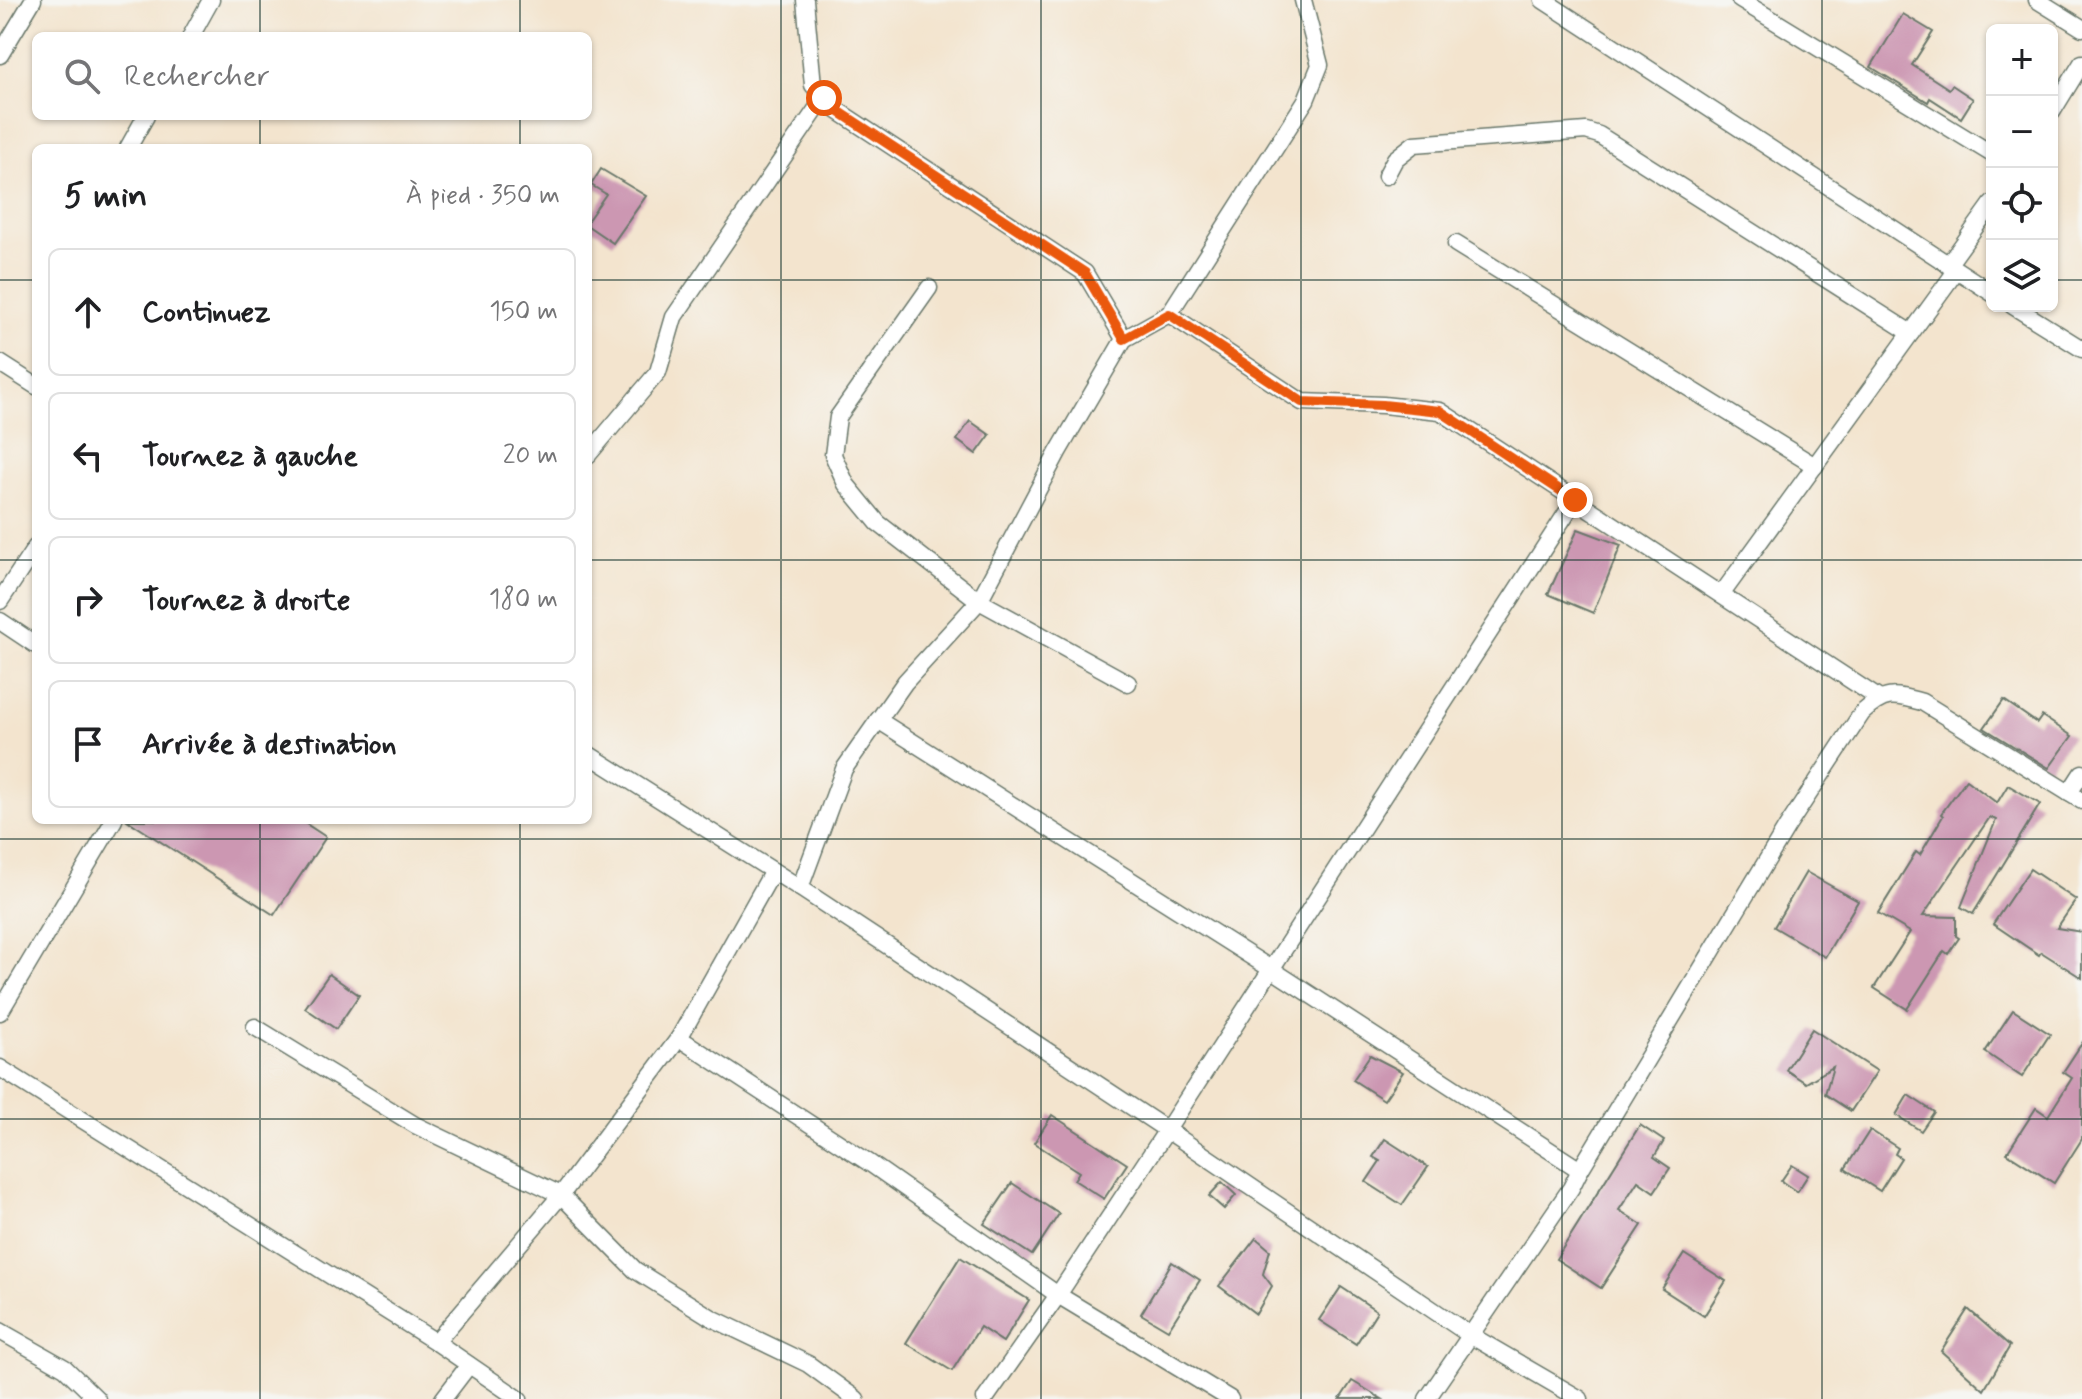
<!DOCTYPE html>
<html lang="fr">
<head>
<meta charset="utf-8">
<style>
	body { margin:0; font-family:Mynerve,sans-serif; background:#f6f6f6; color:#202124 }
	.controls { position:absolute; right:24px; top:24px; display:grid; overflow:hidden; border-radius:12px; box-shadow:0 2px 6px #0004 }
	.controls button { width:72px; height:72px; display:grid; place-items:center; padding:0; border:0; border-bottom:2px solid #e0e0e0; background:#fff; color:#202124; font:40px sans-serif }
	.stop { position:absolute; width:24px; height:24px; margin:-18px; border:6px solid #ea580c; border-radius:50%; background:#fff }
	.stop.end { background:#ea580c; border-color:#fff; box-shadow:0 2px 8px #0008 }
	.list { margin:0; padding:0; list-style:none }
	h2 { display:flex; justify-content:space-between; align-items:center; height:104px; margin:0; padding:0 32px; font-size:34px }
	h2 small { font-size:26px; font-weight:400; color:#757577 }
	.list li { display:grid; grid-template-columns:52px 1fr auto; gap:24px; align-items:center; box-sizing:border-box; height:128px; margin:0 16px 16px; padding:0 16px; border:2px solid #e0e0e0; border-radius:12px }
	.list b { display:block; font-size:30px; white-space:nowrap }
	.list em { font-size:26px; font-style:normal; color:#757577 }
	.icon { flex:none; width:44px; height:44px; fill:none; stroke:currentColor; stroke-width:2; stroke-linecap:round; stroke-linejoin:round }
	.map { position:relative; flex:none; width:2082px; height:1399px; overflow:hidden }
	.search { position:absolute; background:#fff; box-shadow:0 2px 6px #0004; left:32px; top:32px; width:560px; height:88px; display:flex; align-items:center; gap:20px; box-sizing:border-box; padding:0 28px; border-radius:12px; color:#757577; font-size:30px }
	.panel { position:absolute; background:#fff; box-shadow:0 2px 6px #0004; left:32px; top:144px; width:560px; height:680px; border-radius:12px }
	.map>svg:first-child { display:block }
	.building { fill:#cc97b2 }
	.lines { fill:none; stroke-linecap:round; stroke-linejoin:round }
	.street-casing { stroke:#69776a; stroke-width:19 }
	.street { stroke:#fff; stroke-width:16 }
	.route { stroke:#ea580c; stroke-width:10 }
	.grid { fill:none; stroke:#1f3d34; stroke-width:2; stroke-opacity:0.55 }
</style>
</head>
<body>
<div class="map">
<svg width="2082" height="1399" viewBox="0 0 2082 1399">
	<rect width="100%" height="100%" fill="#f6f6f2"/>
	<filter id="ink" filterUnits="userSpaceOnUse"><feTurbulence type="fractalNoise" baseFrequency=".0125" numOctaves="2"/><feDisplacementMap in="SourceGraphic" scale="16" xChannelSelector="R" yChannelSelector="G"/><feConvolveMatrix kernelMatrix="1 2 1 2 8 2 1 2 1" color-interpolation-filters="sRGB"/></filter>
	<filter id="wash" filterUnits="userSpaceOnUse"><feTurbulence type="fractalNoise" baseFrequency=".006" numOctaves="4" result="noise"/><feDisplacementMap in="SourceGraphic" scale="32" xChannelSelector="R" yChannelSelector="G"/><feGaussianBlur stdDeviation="1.8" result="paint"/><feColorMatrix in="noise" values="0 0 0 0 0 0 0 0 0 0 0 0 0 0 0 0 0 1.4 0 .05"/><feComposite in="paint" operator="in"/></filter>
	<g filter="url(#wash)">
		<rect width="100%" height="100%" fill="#f3e4ce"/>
		<g id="blocks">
			<g class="building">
				<path d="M1903,14L1933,32L1912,65L1949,89L1952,85L1973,99L1961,118L1930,98L1928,102L1871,67Z"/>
				<path d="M601,169L646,196L613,243L588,226V220L606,194L591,185Z"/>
				<path d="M970,421L990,435L976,454L957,440Z"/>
				<path d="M1578,529L1621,545L1593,613L1548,594Z"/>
				<path d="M2004,700L2037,723L2042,716L2072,736L2049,768L1984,728Z"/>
				<path d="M1966,780L1997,803L2008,785L2040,804L1973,914L1961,907L1996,820L1990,817L1923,916L1956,917V936L1959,938L1948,954L1944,951L1907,1009L1874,988L1910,932L1878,913L1916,852L1920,855L1943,816L1941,814Z"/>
				<path d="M127,820H300L326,837L274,915Z"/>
				<path d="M2030,869L2076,900L2057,928L2082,932V978L2041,952L2039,955L1993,924Z"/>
				<path d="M1806,872L1858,901L1825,957L1774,927Z"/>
				<path d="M329,974L359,995L336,1029L305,1008Z"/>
				<path d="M2013,1010L2050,1034L2022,1077L1985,1052Z"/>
				<path d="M1812,1029L1877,1071L1851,1111L1825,1094L1833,1067L1806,1083L1786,1070Z"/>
				<path d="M2082,1043V1139L2054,1183L2007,1153L2036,1108L2048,1116L2072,1078L2063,1072Z"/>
				<path d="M1370,1055L1403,1072L1384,1100L1353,1080Z"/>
				<path d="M1908,1095L1934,1112L1921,1131L1896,1115Z"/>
				<path d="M1052,1115L1127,1164L1104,1199L1074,1180L1079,1172L1034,1143Z"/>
				<path d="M1640,1125L1664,1141L1654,1157L1670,1168L1654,1192L1638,1181L1619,1210L1642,1225L1601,1288L1556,1259Z"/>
				<path d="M1870,1130L1898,1148L1895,1154L1901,1158L1880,1191L1845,1169Z"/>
				<path d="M1385,1139L1428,1167L1402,1205L1366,1182L1380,1161L1373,1157Z"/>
				<path d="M1792,1165L1808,1175L1797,1192L1781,1181Z"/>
				<path d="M1222,1182L1236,1195L1224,1209L1209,1196Z"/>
				<path d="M1012,1183L1059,1214L1032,1255L984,1224Z"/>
				<path d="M1256,1238L1270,1250L1263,1274L1272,1286L1256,1314L1219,1286Z"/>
				<path d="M1684,1254L1726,1281L1704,1316L1662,1289Z"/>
				<path d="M960,1257L1029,1300L1003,1342L980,1327L952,1371L906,1343Z"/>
				<path d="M1172,1262L1200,1280L1168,1330L1141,1314Z"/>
				<path d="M1341,1287L1377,1311L1356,1344L1319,1320Z"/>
				<path d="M1968,1309L2010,1346L1984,1390L1941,1351Z"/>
				<path d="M1352,1381L1382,1399H1340Z"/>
			</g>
		</g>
	</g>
	<g filter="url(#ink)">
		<use href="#blocks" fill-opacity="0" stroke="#69776a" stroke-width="2"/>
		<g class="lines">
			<g class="street-casing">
				<g id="street">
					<path d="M805,0L813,85L832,107L1085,273L1124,339"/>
					<path d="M1543,0L1992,293"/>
					<path d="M1740,0L1992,154"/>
					<path d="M2037,0L2082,28"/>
					<path d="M191,36L211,0"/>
					<path d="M0,55L33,0"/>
					<path d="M2052,112L2082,63"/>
					<path d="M128,148L146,116"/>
					<path d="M1386,176L1395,159L1414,144L1586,131L1599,135L1911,333"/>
					<path d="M1456,244L1815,466"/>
					<path d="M1948,265L1992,204"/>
					<path d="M929,288L838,417L833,455L846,484L878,523L979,601L1128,683"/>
					<path d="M2013,306L2082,349"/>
					<path d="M1169,314L1306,100L1320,65L1303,0"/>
					<path d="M0,363L36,386"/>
					<path d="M588,455L658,372L674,317L824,98"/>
					<path d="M1721,595L1956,271"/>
					<path d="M0,601L36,547"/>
					<path d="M0,621L36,645"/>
					<path d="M878,720L1271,969L1580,1170"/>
					<path d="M588,754L800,888L1167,1130L1470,1335L1580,1399"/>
					<path d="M2069,793L2082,773"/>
					<path d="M800,888L844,769L905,682L979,601L1058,452L1124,339L1169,314L1302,402L1383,405L1440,411L1878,698"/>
					<path d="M0,1012L114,820"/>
					<path d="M255,1027L415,1125L561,1195L635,1270L712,1318L808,1364L856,1399"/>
					<path d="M679,1038L773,871"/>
					<path d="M0,1068L436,1342L519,1399"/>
					<path d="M0,1331L65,1368L97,1399"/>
					<path d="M436,1342L561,1195L679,1038L871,1164L1058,1295L1230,1399"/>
					<path d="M443,1399L469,1365"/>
					<path d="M985,1399L1058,1295L1167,1130L1575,500"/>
					<path d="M1427,1399L1571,1188L1580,1170L1787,827L1862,713C1885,692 1893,694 1922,702L2082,801"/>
				</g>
			</g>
			<use href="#street" class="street"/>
		</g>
	</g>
	<g class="lines" filter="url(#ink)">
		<path class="route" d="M824,98L832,107L1085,273L1124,339L1169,314L1302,402L1383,405L1440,411L1575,500"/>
	</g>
	<path class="grid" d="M260,0V36M520,0V36M781,0V1399M1041,0V1399M1301,0V1399M1562,0V1399M1822,0V1399M260,116V148M520,116V148M0,280H36M588,280H1992M2052,280H2082M0,560H36M588,560H2082M260,820V1399M520,820V1399M0,839H2082M0,1119H2082"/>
</svg>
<div class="controls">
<button>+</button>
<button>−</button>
<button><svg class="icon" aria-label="locate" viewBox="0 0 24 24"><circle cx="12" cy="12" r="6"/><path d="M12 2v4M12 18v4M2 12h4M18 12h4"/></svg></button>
<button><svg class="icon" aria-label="layers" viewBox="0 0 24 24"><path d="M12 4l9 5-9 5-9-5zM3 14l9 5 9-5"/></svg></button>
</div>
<div class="stop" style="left:824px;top:98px"></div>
<div class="stop end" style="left:1575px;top:500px"></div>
<div class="search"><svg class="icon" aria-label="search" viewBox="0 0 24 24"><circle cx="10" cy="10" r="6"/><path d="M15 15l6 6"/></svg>Rechercher</div>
<section class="panel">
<h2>5 min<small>À pied · 350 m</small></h2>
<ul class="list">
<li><svg class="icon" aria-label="ahead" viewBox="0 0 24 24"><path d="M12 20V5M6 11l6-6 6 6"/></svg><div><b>Continuez</b></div><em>150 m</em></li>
<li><svg class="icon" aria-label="left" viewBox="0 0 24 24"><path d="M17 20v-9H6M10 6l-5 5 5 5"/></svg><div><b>Tournez à gauche</b></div><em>20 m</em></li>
<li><svg class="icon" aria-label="right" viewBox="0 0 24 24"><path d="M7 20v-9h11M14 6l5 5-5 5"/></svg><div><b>Tournez à droite</b></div><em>180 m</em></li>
<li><svg class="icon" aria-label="arrive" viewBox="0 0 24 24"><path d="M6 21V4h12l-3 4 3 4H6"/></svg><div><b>Arrivée à destination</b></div></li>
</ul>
</section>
</div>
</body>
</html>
